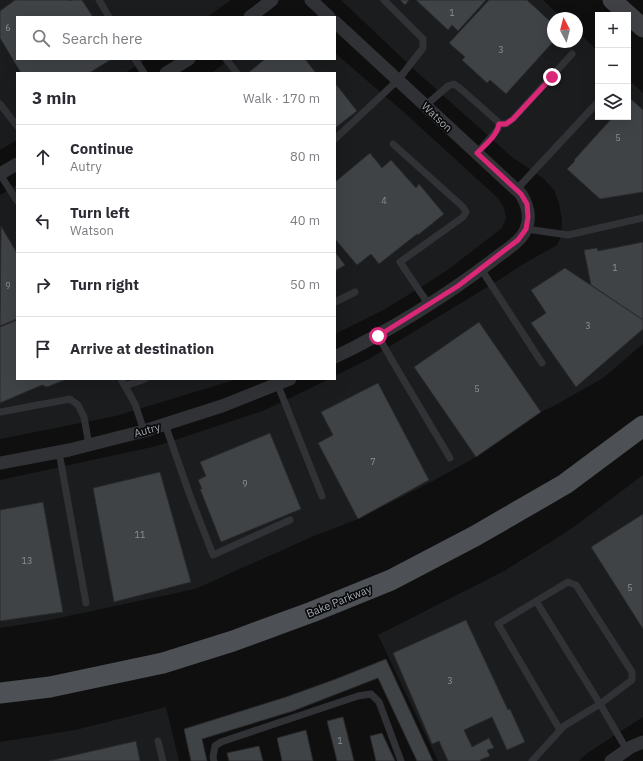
<!DOCTYPE html>
<html lang="en">
<head>
<meta charset="utf-8">
<style>
	body { margin:0; font-family:"IBM Plex Sans",sans-serif; background:#f2f2f3; color:#2b2b33 }
	.controls { position:absolute; right:12px; top:12px; display:grid; overflow:hidden; border-radius:0px; box-shadow:0 4px 16px #0002 }
	.controls button { width:36px; height:36px; display:grid; place-items:center; padding:0; border:0; border-bottom:1px solid #e1e1e2; background:#fff; color:#2b2b33; font:20px sans-serif }
	.compass { position:absolute; left:547px; top:12px; width:36px; height:36px; border-radius:50%; background:#fff; box-shadow:0 4px 16px #0002; rotate:353deg }
	.stop { position:absolute; width:12px; height:12px; margin:-9px; border:3px solid #db2777; border-radius:50%; background:#fff }
	.stop.end { background:#db2777; border-color:#fff; box-shadow:0 1px 4px #0008 }
	.list { margin:0; padding:0; list-style:none }
	h2 { display:flex; justify-content:space-between; align-items:center; height:52px; margin:0; padding:0 16px; font-size:17px }
	h2 small { font-size:13px; font-weight:400; color:#7c7c81 }
	.list li { display:grid; grid-template-columns:26px 1fr auto; gap:12px; align-items:center; box-sizing:border-box; height:64px; padding:0 16px; border-top:1px solid #e1e1e2 }
	.list b { display:block; font-size:15px; white-space:nowrap }
	.list p { margin:0; font-size:13px; white-space:nowrap; color:#7c7c81 }
	.list em { font-size:13px; font-style:normal; color:#7c7c81 }
	.icon { flex:none; width:22px; height:22px; fill:none; stroke:currentColor; stroke-width:2; stroke-linecap:round; stroke-linejoin:round }
	.map { position:relative; flex:none; width:643px; height:761px; overflow:hidden }
	.search { position:absolute; background:#fff; box-shadow:0 4px 16px #0002; left:16px; top:16px; width:320px; height:44px; display:flex; align-items:center; gap:10px; box-sizing:border-box; padding:0 14px; border-radius:0px; color:#7c7c81; font-size:15px }
	.panel { position:absolute; background:#fff; box-shadow:0 4px 16px #0002; left:16px; top:72px; width:320px; height:308px; border-radius:0px }
	.map>svg:first-child { display:block }
	.built { fill:#1b1c1d }
	.building { fill:#404346; stroke:#292a2c }
	.lines { fill:none; stroke-linecap:round; stroke-linejoin:round }
	.service { stroke:#313235; stroke-width:7 }
	.minor { stroke:#313235; stroke-width:13 }
	.secondary { stroke:#3f4145; stroke-width:19 }
	.primary { stroke:#4d5054; stroke-width:21 }
	.route { stroke:#db2777; stroke-width:5 }
	.labels { text-anchor:middle; stroke-width:3.5; stroke-linejoin:round; paint-order:stroke }
	.number-label { font-size:9px; fill:#899096 }
	.street-label { font-size:11px; fill:#a1a9b0; stroke:#0a0a0b }
</style>
</head>
<body>
<div class="map">
<svg width="643" height="761" viewBox="0 0 643 761">
	<rect width="100%" height="100%" fill="#0f0f10"/>
	<g class="built">
		<path d="M0,0H231L207,17H17V59H147L125,73H17V140L0,150Z"/>
		<path d="M341,0H543L562,18H553V42H577V31L598,51V117H628V79L643,93V344L603,378L552,407L541,412L476,457L433,481L358,519L314,536L195,589L45,621L0,628V480L157,446L265,410L329,379H335V376L369,359L502,278L520,266L557,245L561,237L562,220L559,203L554,190L544,179L512,157L418,73Z"/>
		<path d="M335,53L407,115L499,199L504,208L506,218L502,228L445,272L387,308L335,334V73H212L229,59H335Z"/>
		<path d="M17,185V379H237L116,416L0,439V195Z"/>
		<path d="M643,475V717L586,754L579,761H438L378,635L504,571L571,529Z"/>
		<path d="M166,707L179,761H0V742L75,730Z"/>
	</g>
	<g class="building">
		<path d="M15,0H69L70,1L72,0H82L93,17H17V59H112L89,73H21L0,38V11Z"/>
		<path d="M400,0H409L405,5Z"/>
		<path d="M416,0H486L458,31L452,25L448,30Z"/>
		<path d="M489,0H527L553,24V42L506,94L490,80L487,83L462,60L465,57L449,43Z"/>
		<path d="M265,59H305L316,73H248Z"/>
		<path d="M335,83L357,111L335,128Z"/>
		<path d="M630,98L643,110V192L600,199L567,169L575,161L574,160L613,117H628V101Z"/>
		<path d="M370,153L382,168L391,160L416,188L419,184L444,214L418,235L417,234L379,264L371,254L357,265L335,239V182Z"/>
		<path d="M1,226L17,253V319L0,326Z"/>
		<path d="M643,242V320L591,285L584,250L597,248L598,251Z"/>
		<path d="M335,252L345,265L335,271Z"/>
		<path d="M565,268L643,320V329L576,387L531,323L546,313L531,290Z"/>
		<path d="M17,320V379H67L47,387L42,385L0,403V327Z"/>
		<path d="M479,322L541,412L476,457L414,367Z"/>
		<path d="M378,383L429,480L358,519L318,443L333,435L321,412Z"/>
		<path d="M270,433L301,509L221,542L200,489H202L198,480L206,476L200,462Z"/>
		<path d="M160,472L191,582L114,602L93,488Z"/>
		<path d="M43,502L63,612L0,621V510Z"/>
		<path d="M643,514V629L591,547Z"/>
		<path d="M466,620L508,710L510,709L525,742L507,750L492,717L464,730L472,747L489,738L494,748L487,750L490,756L480,760L481,761H448L439,741L432,744L393,653Z"/>
		<path d="M386,659L433,761H417L378,678L293,711L202,739L207,761H191L184,729L286,697L336,679Z"/>
		<path d="M343,717L354,761H337L327,721Z"/>
		<path d="M306,730L313,761H282L277,738Z"/>
		<path d="M382,733L395,761H376L370,736Z"/>
		<path d="M136,741L140,761H49Z"/>
		<path d="M259,746L263,761H229L227,753Z"/>
	</g>
	<g class="lines">
		<g class="service">
			<path d="M99,0L109,17"/>
			<path d="M135,59L144,73"/>
			<path d="M226,59L237,73"/>
			<path d="M0,104L17,126"/>
			<path d="M425,106L448,86L454,84L462,90L496,120L499,124L498,129L477,153"/>
			<path d="M499,124H506L513,119L572,54"/>
			<path d="M335,139L398,80L423,48V39L384,0"/>
			<path d="M393,144L463,207L466,212L463,217L400,262L429,305"/>
			<path d="M0,174L17,201"/>
			<path d="M516,190L598,102"/>
			<path d="M526,229L568,235L643,218"/>
			<path d="M481,269L542,363"/>
			<path d="M335,302L355,292"/>
			<path d="M378,336L400,374L450,458"/>
			<path d="M121,379L135,404L144,431"/>
			<path d="M277,383L322,496"/>
			<path d="M125,386L145,379"/>
			<path d="M0,412L70,399L78,405L84,417L89,445"/>
			<path d="M165,424L189,493L213,555L290,520"/>
			<path d="M59,452L86,603"/>
			<path d="M560,730L498,624L568,582L576,585L632,672V680L600,704L627,750"/>
			<path d="M158,741L163,761"/>
			<path d="M214,761L213,757L215,746L221,742L358,696L371,694L379,702L401,761"/>
			<path d="M532,761L564,726L600,704L536,601"/>
		</g>
		<g class="minor">
			<path d="M311,0L329,17"/>
			<path d="M250,17L272,0"/>
			<path d="M335,22L521,194C527,204 531,217 526,229C521,242 504,251 493,260C443,298 391,330 335,357"/>
			<path d="M166,73L189,59"/>
			<path d="M0,174L17,164"/>
			<path d="M0,463L69,450L144,431L222,406L290,379"/>
			<path d="M611,761L631,747L643,742"/>
		</g>
		<path class="secondary" d="M612,0L643,28"/>
		<path class="primary" d="M0,693L50,687L163,663L233,641L312,612L391,580L475,536L565,484L643,426"/>
	</g>
	<g class="lines">
		<path class="route" d="M378,336L458,286L518,240L526,229L528,217L527,204L521,194L477,153C485,145 497,136 499,124H506L513,119L552,77"/>
	</g>
	<g class="labels">
		<g class="number-label">
			<text x="452" y="16">1</text>
			<text x="8" y="31">6</text>
			<text x="501" y="53">3</text>
			<text x="618" y="141">5</text>
			<text x="384" y="204">4</text>
			<text x="615" y="271">1</text>
			<text x="8" y="289">9</text>
			<text x="588" y="329">3</text>
			<text x="477" y="392">5</text>
			<text x="373" y="465">7</text>
			<text x="245" y="487">9</text>
			<text x="140" y="538">11</text>
			<text x="27" y="564">13</text>
			<text x="630" y="591">5</text>
			<text x="450" y="684">3</text>
			<text x="340" y="744">1</text>
		</g>
		<g class="street-label">
			<text transform="translate(437 117) rotate(43)" y="4">Watson</text>
			<text transform="translate(147 430) rotate(-16)" y="4">Autry</text>
			<text transform="translate(339 601) rotate(-22)" y="4">Bake Parkway</text>
		</g>
	</g>
</svg>
<div class="controls">
<button>+</button>
<button>−</button>
<button><svg class="icon" aria-label="layers" viewBox="0 0 24 24"><path d="M12 4l9 5-9 5-9-5zM3 14l9 5 9-5"/></svg></button>
</div>
<svg class="compass" viewBox="-18 -18 36 36"><path d="M0-13l5 13h-10z" fill="#e53935"/><path d="M0 13l5-13h-10z" fill="#7c7c81"/></svg>
<div class="stop" style="left:378px;top:336px"></div>
<div class="stop end" style="left:552px;top:77px"></div>
<div class="search"><svg class="icon" aria-label="search" viewBox="0 0 24 24"><circle cx="10" cy="10" r="6"/><path d="M15 15l6 6"/></svg>Search here</div>
<section class="panel">
<h2>3 min<small>Walk · 170 m</small></h2>
<ul class="list">
<li><svg class="icon" aria-label="ahead" viewBox="0 0 24 24"><path d="M12 20V5M6 11l6-6 6 6"/></svg><div><b>Continue</b><p>Autry</p></div><em>80 m</em></li>
<li><svg class="icon" aria-label="left" viewBox="0 0 24 24"><path d="M17 20v-9H6M10 6l-5 5 5 5"/></svg><div><b>Turn left</b><p>Watson</p></div><em>40 m</em></li>
<li><svg class="icon" aria-label="right" viewBox="0 0 24 24"><path d="M7 20v-9h11M14 6l5 5-5 5"/></svg><div><b>Turn right</b></div><em>50 m</em></li>
<li><svg class="icon" aria-label="arrive" viewBox="0 0 24 24"><path d="M6 21V4h12l-3 4 3 4H6"/></svg><div><b>Arrive at destination</b></div></li>
</ul>
</section>
</div>
</body>
</html>
